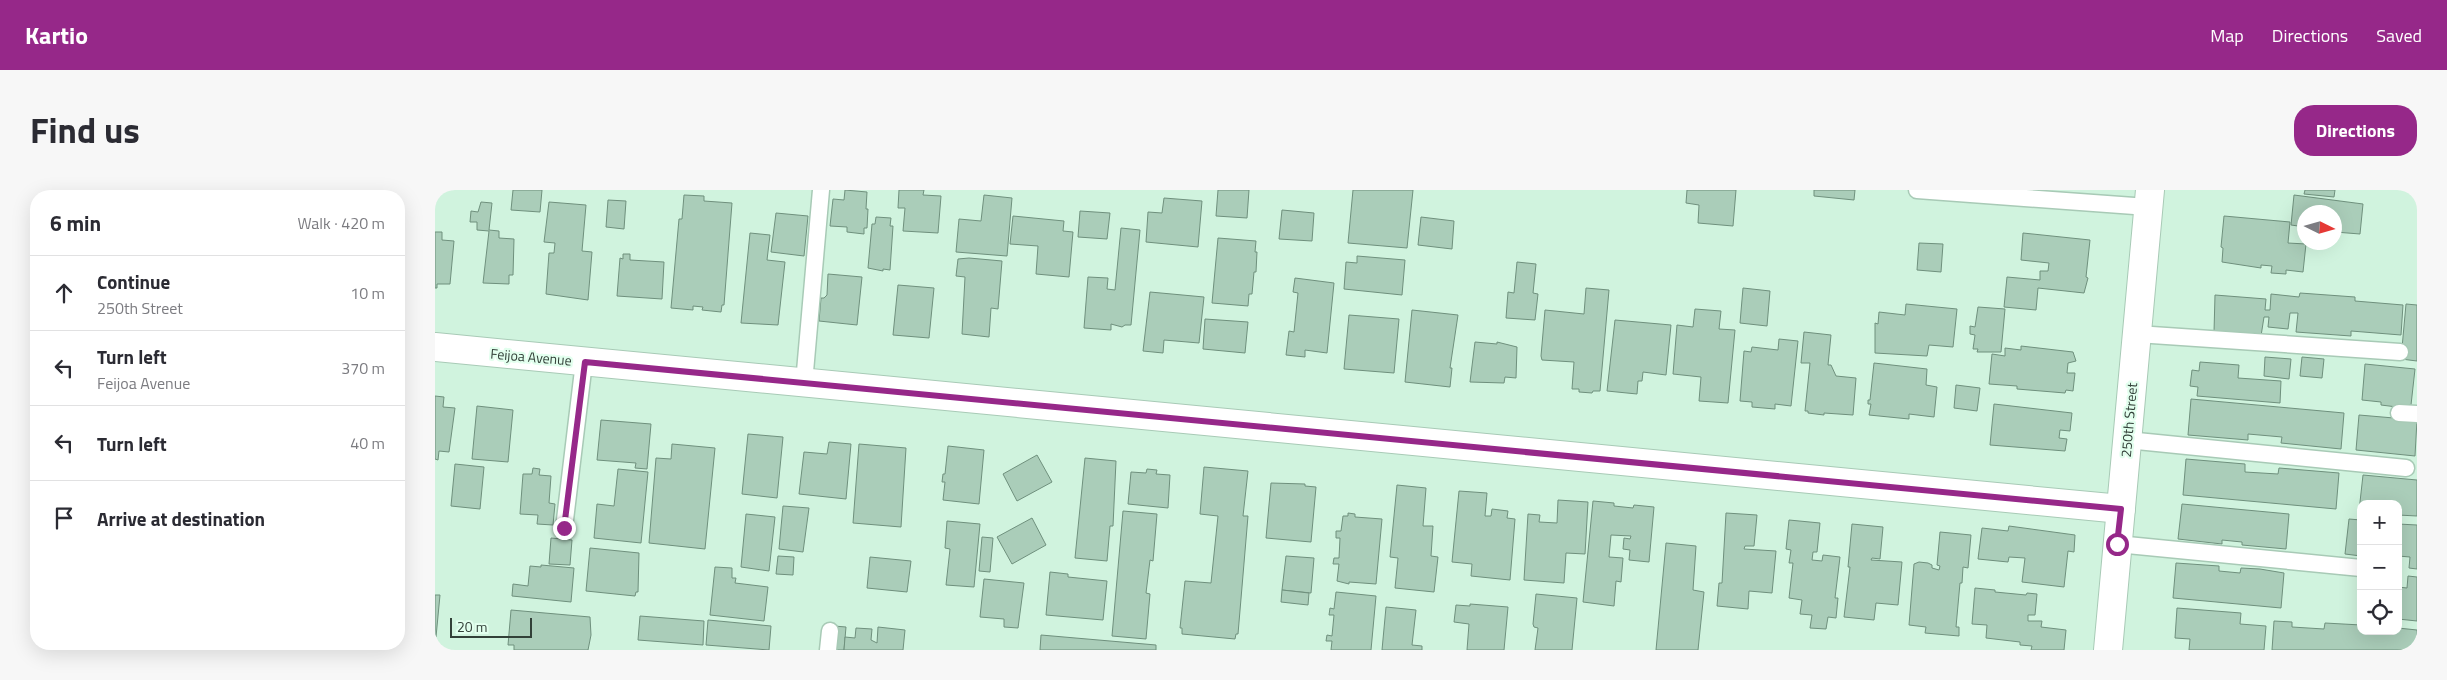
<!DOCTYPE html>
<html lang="en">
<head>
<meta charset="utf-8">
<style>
	body { margin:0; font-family:"Titillium Web",sans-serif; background:#f7f7f7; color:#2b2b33 }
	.controls { position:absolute; right:15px; bottom:15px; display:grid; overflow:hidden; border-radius:10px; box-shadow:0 5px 20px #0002 }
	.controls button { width:45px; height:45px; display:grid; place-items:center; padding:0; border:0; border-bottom:1px solid #e1e1e2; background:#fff; color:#2b2b33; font:25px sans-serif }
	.compass { position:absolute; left:1862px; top:15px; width:45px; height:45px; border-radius:50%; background:#fff; box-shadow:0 5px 20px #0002; rotate:95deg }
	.scale { position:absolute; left:15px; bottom:12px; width:82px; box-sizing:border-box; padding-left:5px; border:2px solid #324038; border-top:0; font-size:14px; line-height:18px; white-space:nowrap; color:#324038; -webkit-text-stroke:4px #e2ffee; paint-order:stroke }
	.stop { position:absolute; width:15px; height:15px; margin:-11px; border:4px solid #962889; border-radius:50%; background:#fff }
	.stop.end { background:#962889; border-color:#fff; box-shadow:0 1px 5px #0008 }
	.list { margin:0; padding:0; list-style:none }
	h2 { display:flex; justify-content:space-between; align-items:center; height:65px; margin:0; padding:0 20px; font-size:21px }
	h2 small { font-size:16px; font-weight:400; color:#7c7c81 }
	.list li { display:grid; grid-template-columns:32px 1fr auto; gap:15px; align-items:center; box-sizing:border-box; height:75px; padding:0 20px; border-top:1px solid #e1e1e2 }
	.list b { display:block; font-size:19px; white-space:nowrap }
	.list p { margin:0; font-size:16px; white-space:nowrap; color:#7c7c81 }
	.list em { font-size:16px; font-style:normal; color:#7c7c81 }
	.icon { flex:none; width:28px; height:28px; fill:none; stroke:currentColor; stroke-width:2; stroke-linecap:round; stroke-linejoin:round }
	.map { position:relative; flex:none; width:1982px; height:460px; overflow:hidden; border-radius:20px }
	header { display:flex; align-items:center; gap:30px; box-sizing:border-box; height:70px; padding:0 25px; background:#962889; color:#fff }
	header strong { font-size:24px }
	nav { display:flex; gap:28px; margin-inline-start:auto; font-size:18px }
	.intro { display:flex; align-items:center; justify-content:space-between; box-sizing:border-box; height:120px; padding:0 30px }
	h1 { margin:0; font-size:35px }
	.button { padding:12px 22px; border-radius:20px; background:#962889; color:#fff; font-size:18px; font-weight:700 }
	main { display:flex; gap:30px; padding:0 30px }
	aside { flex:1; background:#fff; border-radius:20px; box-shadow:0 5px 20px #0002 }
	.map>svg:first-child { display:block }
	.building { fill:#aacdb9; stroke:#6f907d }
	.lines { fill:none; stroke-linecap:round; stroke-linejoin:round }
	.lane-casing { stroke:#a8cab6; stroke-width:19 }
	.street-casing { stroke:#a8cab6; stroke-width:30 }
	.secondary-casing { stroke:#a8cab6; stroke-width:30 }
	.lane { stroke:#fff; stroke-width:16 }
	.street { stroke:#fff; stroke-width:28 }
	.secondary { stroke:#fff; stroke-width:28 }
	.route { stroke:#962889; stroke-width:6 }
	.labels { text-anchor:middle; stroke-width:4.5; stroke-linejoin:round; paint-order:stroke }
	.street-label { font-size:14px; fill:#324038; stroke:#e2ffee }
</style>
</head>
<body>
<header>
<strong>Kartio</strong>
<nav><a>Map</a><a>Directions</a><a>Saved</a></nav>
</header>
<div class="intro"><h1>Find us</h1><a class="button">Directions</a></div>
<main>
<aside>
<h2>6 min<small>Walk · 420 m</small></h2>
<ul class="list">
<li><svg class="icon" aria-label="ahead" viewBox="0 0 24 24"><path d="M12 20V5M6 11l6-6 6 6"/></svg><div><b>Continue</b><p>250th Street</p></div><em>10 m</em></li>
<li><svg class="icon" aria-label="left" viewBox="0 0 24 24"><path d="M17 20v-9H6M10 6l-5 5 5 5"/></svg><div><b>Turn left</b><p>Feijoa Avenue</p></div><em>370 m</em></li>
<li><svg class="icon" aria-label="left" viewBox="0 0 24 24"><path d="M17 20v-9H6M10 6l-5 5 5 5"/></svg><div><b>Turn left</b></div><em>40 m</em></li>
<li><svg class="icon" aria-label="arrive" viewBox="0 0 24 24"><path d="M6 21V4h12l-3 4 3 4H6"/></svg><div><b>Arrive at destination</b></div></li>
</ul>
</aside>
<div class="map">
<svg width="1982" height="460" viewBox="0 0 1982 460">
	<rect width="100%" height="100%" fill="#d0f3de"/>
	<g class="building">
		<path d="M78,0H107L105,22L76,20Z"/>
		<path d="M410,0L432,2L431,19H433L432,38H429V44L412,42V37L395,36L398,9L409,10Z"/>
		<path d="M464,0H489L488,5L506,6L503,43L468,41L470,18H463Z"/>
		<path d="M783,0H814L812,28L781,26Z"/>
		<path d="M918,0H978L972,58L913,53Z"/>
		<path d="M1252,0H1301L1298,36L1263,33L1264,15L1251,13Z"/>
		<path d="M1379,0H1420L1419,10L1379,6Z"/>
		<path d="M1870,0H1900L1899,7L1869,4Z"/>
		<path d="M249,5L269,6V11L297,13L289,115H287L286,122L267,120L268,117L258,116V120L236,118L244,29H247Z"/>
		<path d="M549,5L577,8L572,66L521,62L524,29L546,31Z"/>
		<path d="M1859,5L1928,14L1925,44L1900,42V22H1870V37L1856,35Z"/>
		<path d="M729,8L767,11L763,57L711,52L713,22L727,23Z"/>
		<path d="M173,10L191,11L189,39L171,37Z"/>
		<path d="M46,12L57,13L54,40L64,41V48L79,49L78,85H74V94L48,93L54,41L42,40V32H35L36,21L43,22Z"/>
		<path d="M114,12L151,15L147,61L157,62L153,110L111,104L114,63H119L120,53L109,52Z"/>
		<path d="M847,20L879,23L877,51L844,49Z"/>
		<path d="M645,21L675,23L672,49L643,47Z"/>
		<path d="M341,23L373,26L369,66L336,62Z"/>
		<path d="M578,26L629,31L628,41L638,42L634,87L601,84L603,56L575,54Z"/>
		<path d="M1789,26L1855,32L1853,53L1871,54L1868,82L1851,80V84L1836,83L1837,76L1826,75V78L1787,72L1788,58L1786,57Z"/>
		<path d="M441,27L456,28L455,36H458L455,80L448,79V81L433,78L437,34H440Z"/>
		<path d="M986,27L1019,31L1017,59L983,55Z"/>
		<path d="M686,38L705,40L696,135H690L687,137L676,134V140L649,138L653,87L673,88L672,99L680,100Z"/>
		<path d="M0,42H7V50L19,51L15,94H2V98H0Z"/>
		<path d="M315,43L335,45L332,70L350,72L343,135L306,133Z"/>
		<path d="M1588,43L1655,50L1651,87L1653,88L1649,103L1603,98L1601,120L1569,117L1572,87L1605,90V81H1613L1614,73L1586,70Z"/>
		<path d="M783,48L821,51L820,62H822L821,82H819L817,104H814L813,116L777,113Z"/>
		<path d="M1484,53L1508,54L1506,82L1482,80Z"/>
		<path d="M188,64H195V70L229,72L227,109L182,106L185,68L188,69Z"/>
		<path d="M922,66L970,70L967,105L909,99L911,72L922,73Z"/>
		<path d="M534,68L567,71L563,119L556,118L554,147L527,144L530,87L521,86L523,69Z"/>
		<path d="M1082,72L1101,74L1098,103L1103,104L1100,130L1071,128L1073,102L1079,103Z"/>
		<path d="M393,84L427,87L422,135L384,131L386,108H389L392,105Z"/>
		<path d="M860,88L899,93L892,163L870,160V167L851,165L854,141L859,142L863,103L858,102Z"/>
		<path d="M463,95L499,98L494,148L458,145Z"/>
		<path d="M1151,98L1174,100L1165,201H1158L1157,203L1144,202V199H1137L1139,172L1107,170L1106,166L1110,120L1149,124Z"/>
		<path d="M1308,98L1335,101L1332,136L1305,133Z"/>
		<path d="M715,102L769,107L764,153L729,150L728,163L708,161Z"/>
		<path d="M1865,103L1920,107V111L1968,115L1966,145L1916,141V146L1861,142L1863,123H1855L1853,139L1833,137L1834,127H1829L1826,146L1779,142L1780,105L1831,109L1830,120H1835L1836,104L1864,107Z"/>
		<path d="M1471,114L1522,119L1518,157L1494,155L1492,166L1440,163V133L1443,134L1444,122L1470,125Z"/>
		<path d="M1971,114L1982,115V171L1966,169Z"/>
		<path d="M1543,117L1570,119L1566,162H1542L1543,159H1538L1540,145L1535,144V136L1540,137Z"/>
		<path d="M1260,119L1286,121L1284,139L1300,140L1293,213L1264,211L1266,187L1238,184L1242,135L1258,137Z"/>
		<path d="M977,120L1023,125L1015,178H1017L1015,197L970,192Z"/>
		<path d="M914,125L964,129L959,183L909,179Z"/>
		<path d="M770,129L813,132L810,163L768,159Z"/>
		<path d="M1180,130L1236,135L1231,185L1208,182L1207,191H1203L1202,204L1172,201Z"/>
		<path d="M1369,142L1396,145L1393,175H1396L1401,186L1421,188L1418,225L1389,223V225L1373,223V221H1370L1375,173H1366Z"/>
		<path d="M1344,149L1363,151L1356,216L1340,214V219L1317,217V212L1305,211L1309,161L1316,162L1317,157L1343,160Z"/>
		<path d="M1040,152L1062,154V152L1082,157L1081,188L1070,187L1069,193L1035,192Z"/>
		<path d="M1586,156L1638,162L1641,171L1633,173L1632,183H1640L1638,201L1631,200L1630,203L1582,199V196L1554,194L1557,164L1570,166V158L1586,160Z"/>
		<path d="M1830,167L1856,169L1854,189L1829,186Z"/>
		<path d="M1867,167L1889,169L1887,188L1865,186Z"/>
		<path d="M1765,172L1804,175L1803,188L1846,191L1845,213L1762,206L1763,197L1755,196L1757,180L1764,181Z"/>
		<path d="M1439,173L1492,179L1491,195L1502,197L1499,227L1474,224V229L1434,225L1436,214H1433V210H1435Z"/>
		<path d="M1930,174L1980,179L1976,215H1970V218L1946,215V212L1927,210Z"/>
		<path d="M1521,195L1545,198L1542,221L1519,218Z"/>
		<path d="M0,206L9,207L8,217L20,218L14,262L4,261L3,270L0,269Z"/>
		<path d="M1756,209L1909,223L1906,259L1846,253L1847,247L1813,244V250L1753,245Z"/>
		<path d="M1559,214L1637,223L1635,241L1625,240L1624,248L1632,249L1630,261L1555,255Z"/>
		<path d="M42,216L78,220L73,272L37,269Z"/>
		<path d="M1924,225L1982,230L1980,266L1921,260Z"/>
		<path d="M166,230L216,234L212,279L200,278L201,273L162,270Z"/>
		<path d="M313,244L348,247L342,308L307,304Z"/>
		<path d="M394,252L416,254L411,309L364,304L369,262L392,264Z"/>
		<path d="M237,254L280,258L270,359L214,353L221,268L236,269Z"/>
		<path d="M424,254L471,258L466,337L418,333Z"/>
		<path d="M513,256L549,260L544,314L508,310L510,292H507L508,284H510Z"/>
		<path d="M602,265L617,292L582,311L568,284Z"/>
		<path d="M650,268L681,271L678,336H675L672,371L640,368Z"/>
		<path d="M1751,269L1810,274V282L1843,284L1844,278L1904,283L1901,319L1748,305Z"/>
		<path d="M20,274L49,277L45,319L16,316Z"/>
		<path d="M769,277L813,281L808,326H813L803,444H801L800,449L747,444V438H745L750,391L776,393L783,326L765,324Z"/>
		<path d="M98,278L105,279L104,285L116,286L114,313L120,314L118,335L102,334L103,325L85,324L88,284H97Z"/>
		<path d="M183,279L213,282L206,353L159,348L162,314L179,316Z"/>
		<path d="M712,279L722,280L721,284L735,285L733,318L693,314L696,282L711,283Z"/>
		<path d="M1928,285L1982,290V326L1963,325V314H1926L1924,321Z"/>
		<path d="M836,293L870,294V296L881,297L876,352L831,348Z"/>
		<path d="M962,295L991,298L988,336H998L996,366L1003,367L999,402L960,398L963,368L955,367Z"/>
		<path d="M1024,301L1052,303L1050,326H1056L1057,319L1073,321L1072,328L1080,329L1075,390L1036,386L1037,374L1017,372Z"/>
		<path d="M1123,310L1153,312L1150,364L1131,363L1129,393L1089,390L1093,324L1105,325L1104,332L1122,333Z"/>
		<path d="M1158,311L1179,313V316L1198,318L1199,315L1219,317L1214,372L1194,370L1195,360L1188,359L1189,348L1195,349L1196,346L1176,345L1174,367L1188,368L1186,392L1181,391L1179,416L1148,412Z"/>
		<path d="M1747,314L1854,324L1851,359L1807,355V352L1787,350V354L1743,349Z"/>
		<path d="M348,316L374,318L368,362L344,359Z"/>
		<path d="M688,321L722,324L718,371L715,370L711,403L715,404L711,449L677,446Z"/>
		<path d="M913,323L920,324V327L947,329L941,394L914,392V394L902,391L904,374H898L899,368H904L905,348H901V341H906L908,326H913Z"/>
		<path d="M1291,323L1322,325L1319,356H1310L1309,359L1341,361L1337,403L1314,401L1313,419L1282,416L1284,393H1287Z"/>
		<path d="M311,324L340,327L334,381L306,377Z"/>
		<path d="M597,328L611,355L577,374L562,347Z"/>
		<path d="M1914,329L1926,330V366L1910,364Z"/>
		<path d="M1354,330L1385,333L1382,362H1378L1377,370L1387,371L1388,365L1405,367L1400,408H1403L1401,428L1393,427L1391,439L1375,438L1377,425L1365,424L1367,410L1354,408L1358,373H1354L1356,360L1351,359Z"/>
		<path d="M512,331L545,334L539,397L511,395L515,359L510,358Z"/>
		<path d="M1417,334L1448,337L1445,369L1437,368L1436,370L1467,372L1463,415L1441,413L1439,430L1409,427L1415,377H1413Z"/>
		<path d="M1963,334L1982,335V379L1974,378L1975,367L1963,366Z"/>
		<path d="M1574,336L1640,345L1639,362L1633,361L1629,397L1587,392L1590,368L1574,367L1573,372L1543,369L1547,338L1573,341Z"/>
		<path d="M1505,342L1536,345L1533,378L1528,377L1527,393H1525L1521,437H1524V446L1490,443L1491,437L1474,435L1479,374L1484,372L1493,373L1497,375V378L1504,380L1505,376L1502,375Z"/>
		<path d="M547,347L558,348L555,382L544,381Z"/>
		<path d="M116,348L137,350L135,375L114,374Z"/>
		<path d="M1231,353L1261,356L1258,400L1269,402L1263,460H1221Z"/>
		<path d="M155,358L204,363L203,402H201L200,406L151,401Z"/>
		<path d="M343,366L359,367L358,385L341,384Z"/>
		<path d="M851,366L879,368L876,403L847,400Z"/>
		<path d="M435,367L476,371L472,402L432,398Z"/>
		<path d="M1741,373L1784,376V381L1805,383L1806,378L1825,379L1849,383L1846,418L1738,408Z"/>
		<path d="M106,375L139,378L136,412L77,406L78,394L93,396L95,376L106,377Z"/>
		<path d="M280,377L297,378V388H301L300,393L333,397L329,431L275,425Z"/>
		<path d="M615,382L633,384V387L672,391L668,430L611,425Z"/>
		<path d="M1973,386L1982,387V431L1963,429V397L1972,398Z"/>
		<path d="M549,389L589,393L583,438L569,437V429L545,427Z"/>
		<path d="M1540,398L1560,400V402L1591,405L1592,403L1602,404L1600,425H1593V431H1607L1606,437L1631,440L1629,460H1596L1597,456L1585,455V452L1551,448L1552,435L1537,434Z"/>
		<path d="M847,400L874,403L873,415L846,412Z"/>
		<path d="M901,402L941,406L936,460H896L897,451H891L892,445L897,446L899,425H894L895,418L899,419Z"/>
		<path d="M1101,404L1142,408L1137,460H1100L1103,438L1099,437L1098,434Z"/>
		<path d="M0,405H5L1,447H0Z"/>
		<path d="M1035,414L1073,417L1069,460H1032L1034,434L1019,432L1021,415L1035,416Z"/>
		<path d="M951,417L981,420L977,455L987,456V460H947Z"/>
		<path d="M1742,418L1806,423L1805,434L1831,436L1829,460H1754L1755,449L1740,448Z"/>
		<path d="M76,420L155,427L156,445L153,460H79V455H73Z"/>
		<path d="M205,426L269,431L268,455L203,450Z"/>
		<path d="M273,430L336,436L334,460L271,455Z"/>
		<path d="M1839,431L1857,432V437L1889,439L1890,433L1926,435V441H1963V438L1982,440V460H1837Z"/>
		<path d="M399,436L411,437L409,460H396Z"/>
		<path d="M443,437L470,440L468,460H409L410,447L420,448L421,438L437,439L436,450L442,453Z"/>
		<path d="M606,445L721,455V460H605Z"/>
	</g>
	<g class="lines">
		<g class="lane-casing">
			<g id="lane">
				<path d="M1482,0L1713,17"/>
				<path d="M1702,144L1965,162"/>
				<path d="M369,193L386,0"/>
				<path d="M1964,223L1982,224"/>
				<path d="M1692,250L1971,278"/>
				<path d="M129,338L149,172"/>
				<path d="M1682,354L1926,378"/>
				<path d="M393,460L395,441"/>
			</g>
		</g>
		<g class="street-casing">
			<path id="street" d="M0,157L1686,319"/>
		</g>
		<g class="secondary-casing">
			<path id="secondary" d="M1673,460L1715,0"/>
		</g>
		<use href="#lane" class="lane"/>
		<use href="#street" class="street"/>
		<use href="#secondary" class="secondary"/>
	</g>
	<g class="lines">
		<path class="route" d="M129,338L150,172L1686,319L1682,354"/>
	</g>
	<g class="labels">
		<g class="street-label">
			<text transform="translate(96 167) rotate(5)" y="5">Feijoa Avenue</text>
			<text transform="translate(1694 230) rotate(-85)" y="5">250th Street</text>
		</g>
	</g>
</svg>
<div class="controls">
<button>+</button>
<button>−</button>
<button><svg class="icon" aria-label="locate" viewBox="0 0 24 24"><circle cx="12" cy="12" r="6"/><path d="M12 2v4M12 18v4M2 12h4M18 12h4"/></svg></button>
</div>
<svg class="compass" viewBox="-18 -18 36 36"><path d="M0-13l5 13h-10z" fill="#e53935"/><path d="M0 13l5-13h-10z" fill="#7c7c81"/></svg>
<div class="scale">20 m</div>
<div class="stop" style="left:1682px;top:354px"></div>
<div class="stop end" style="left:129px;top:338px"></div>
</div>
</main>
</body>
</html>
